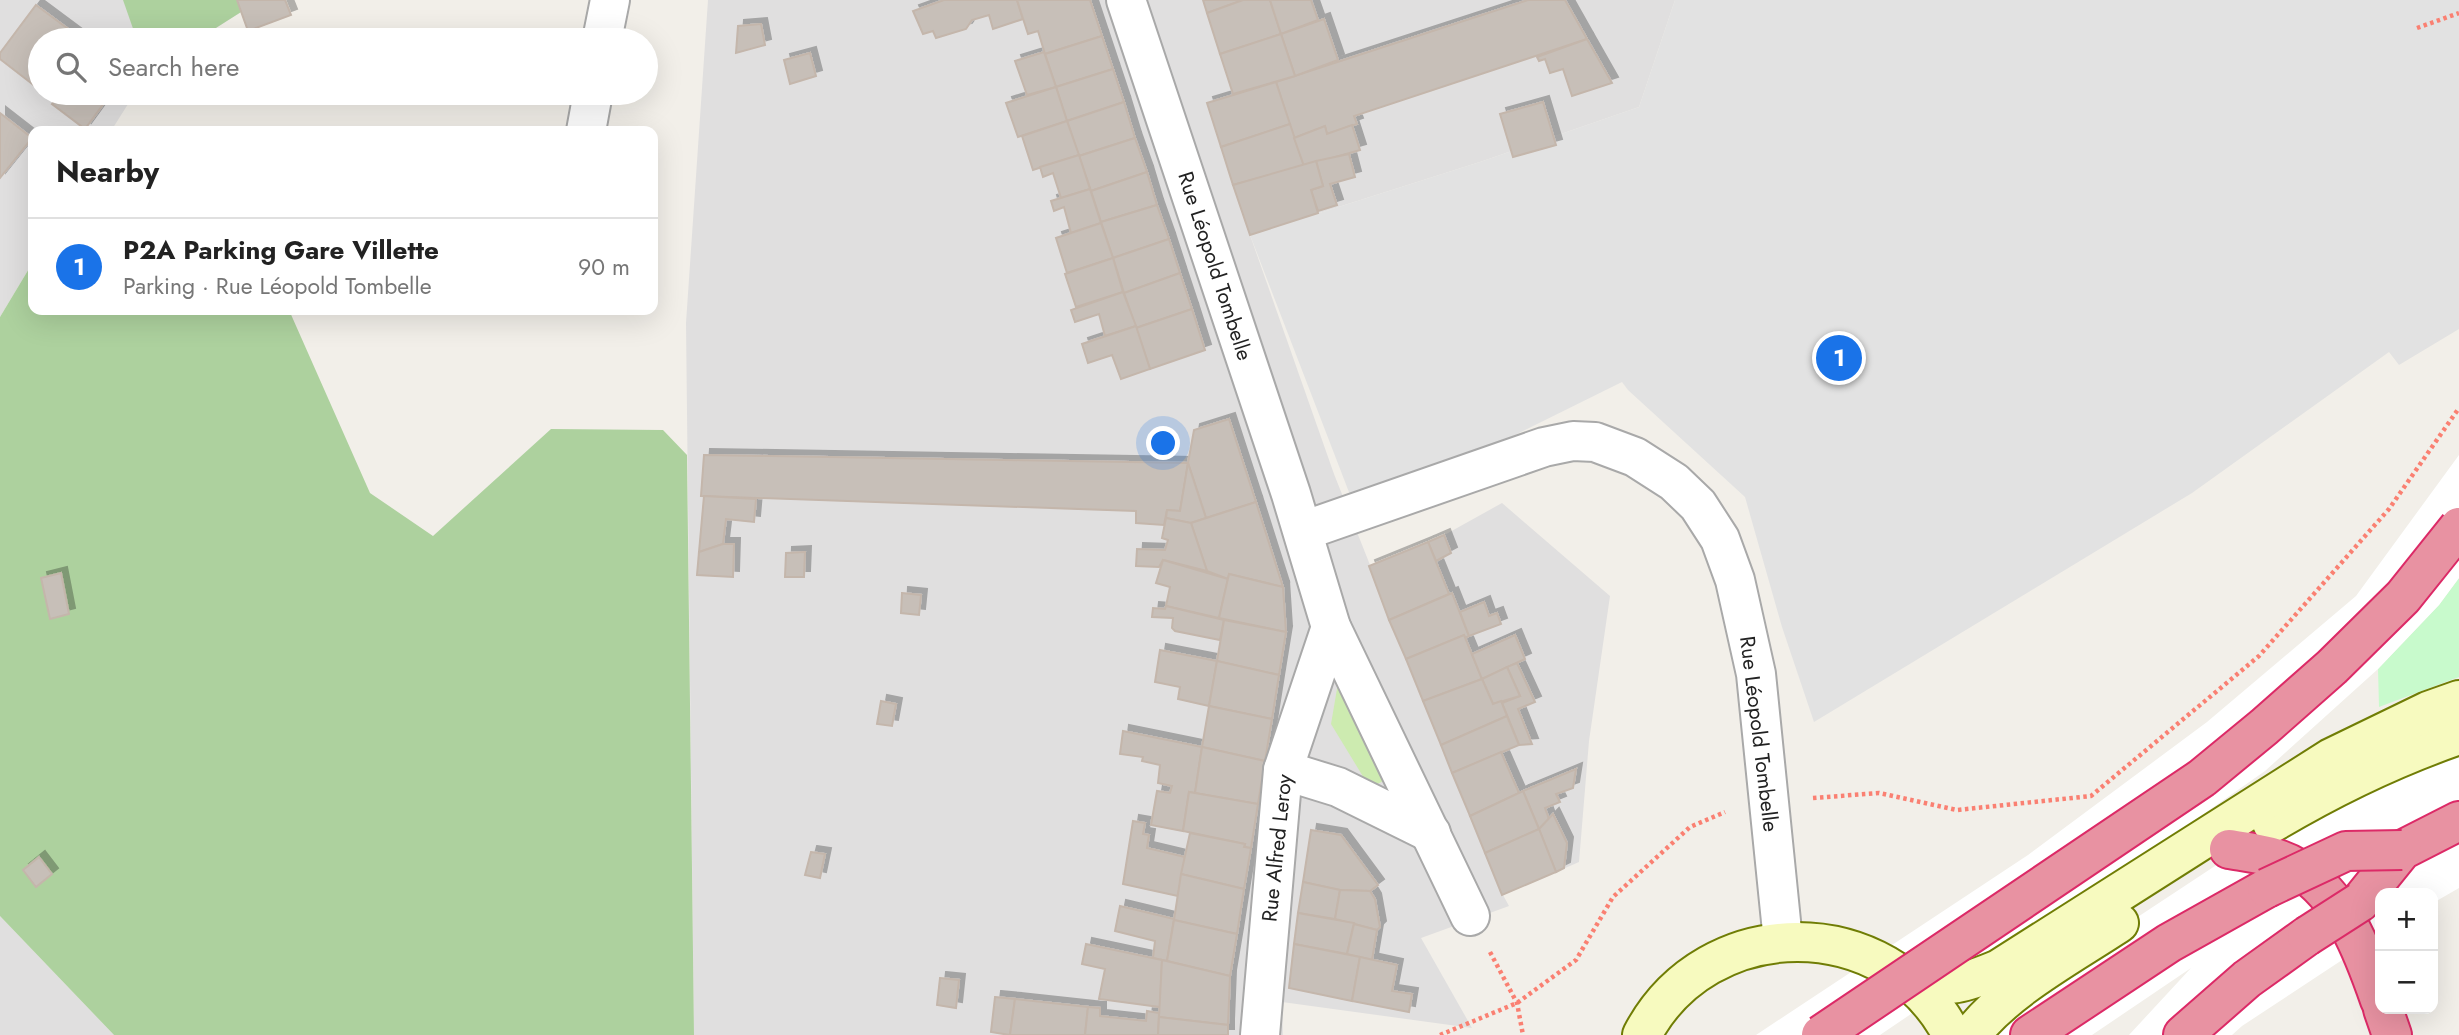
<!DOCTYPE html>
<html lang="en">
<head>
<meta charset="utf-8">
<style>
	body { margin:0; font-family:Jost,sans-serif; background:#f2f2f2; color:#222 }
	.controls { position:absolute; right:21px; bottom:21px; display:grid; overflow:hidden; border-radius:14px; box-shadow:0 7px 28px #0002 }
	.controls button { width:63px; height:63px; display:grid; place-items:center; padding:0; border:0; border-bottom:2px solid #e0e0e0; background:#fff; color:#222; font:35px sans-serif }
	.you { position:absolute; left:1164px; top:444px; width:24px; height:24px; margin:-18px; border:5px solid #fff; border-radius:50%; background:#1a73e8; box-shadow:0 0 0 10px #1a73e833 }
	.badge { display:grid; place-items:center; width:46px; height:46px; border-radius:50%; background:#1a73e8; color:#fff; font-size:23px; font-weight:700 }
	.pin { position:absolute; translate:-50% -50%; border:4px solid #fff; box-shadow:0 2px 7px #0006 }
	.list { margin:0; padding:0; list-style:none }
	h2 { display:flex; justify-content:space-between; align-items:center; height:91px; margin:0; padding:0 28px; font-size:30px }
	h2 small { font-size:23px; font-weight:400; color:#767676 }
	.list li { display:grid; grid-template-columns:46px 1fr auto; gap:21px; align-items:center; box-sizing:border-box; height:98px; padding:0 28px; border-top:2px solid #e0e0e0 }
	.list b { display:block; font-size:26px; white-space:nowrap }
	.list p { margin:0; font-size:23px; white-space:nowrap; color:#767676 }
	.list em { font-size:23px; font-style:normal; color:#767676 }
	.icon { flex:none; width:38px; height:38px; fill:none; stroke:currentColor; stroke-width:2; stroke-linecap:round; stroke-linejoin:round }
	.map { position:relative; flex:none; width:2459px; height:1035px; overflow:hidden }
	.search { position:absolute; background:#fff; box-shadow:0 7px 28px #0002; left:28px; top:28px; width:630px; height:77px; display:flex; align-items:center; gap:18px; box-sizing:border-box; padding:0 24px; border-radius:38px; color:#767676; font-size:26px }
	.panel { position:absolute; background:#fff; box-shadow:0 7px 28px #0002; left:28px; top:126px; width:630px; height:189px; border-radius:14px }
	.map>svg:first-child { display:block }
	.residential { fill:#e0dfdf }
	.grass { fill:#cdebb0 }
	.forest { fill:#add19e }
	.park { fill:#c8facc }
	.parking { fill:#e2e2e2 }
	.pier { fill:#fff }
	.building { fill:#c7bfb8; stroke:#c4b6ab; stroke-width:2; filter:url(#shadow) }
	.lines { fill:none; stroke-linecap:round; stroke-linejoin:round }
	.street-casing { stroke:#a9a9a9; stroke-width:42 }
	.secondary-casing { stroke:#707d05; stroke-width:42 }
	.highway-casing { stroke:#dc2a67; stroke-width:42 }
	.path { stroke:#fa8072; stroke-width:4.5; stroke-dasharray:3.5 3.5; stroke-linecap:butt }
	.street { stroke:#fff; stroke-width:38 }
	.secondary { stroke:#f7fabf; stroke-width:38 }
	.highway { stroke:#e892a2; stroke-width:38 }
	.highway-bridge-casing { stroke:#dc2a67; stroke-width:42; stroke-linecap:butt }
	.highway-bridge { stroke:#e892a2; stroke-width:38 }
	.labels { text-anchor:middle; stroke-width:6; stroke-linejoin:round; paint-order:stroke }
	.street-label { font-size:21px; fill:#222; stroke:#fff }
</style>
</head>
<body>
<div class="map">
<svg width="2459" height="1035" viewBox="0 0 2459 1035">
	<defs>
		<filter id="shadow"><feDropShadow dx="6" dy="-6" stdDeviation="0" flood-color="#0004"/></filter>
	</defs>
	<rect width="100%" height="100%" fill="#f2efe9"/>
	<g class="residential">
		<path d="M0,0H260L197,40H40V93H135L111,131H33V262L0,317Z"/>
		<path d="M708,0H1675L1639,107L1483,161L1250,235L1334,474L1370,565L1439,538L1502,503L1610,596L1589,741L1579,862L1503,895L1509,906L1421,938L1472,1028L1282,1002L1283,1035H694L686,323Z"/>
		<path d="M0,916L114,1035H0Z"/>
	</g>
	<path class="grass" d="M1338,683L1387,779L1370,788L1331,724Z"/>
	<g class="forest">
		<path d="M123,0H260L197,40H137Z"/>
		<path d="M33,262V310H289L370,493L433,536L551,429L663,430L687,455L694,1035H114L0,916V317Z"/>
	</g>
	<path class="park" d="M2459,578V677L2379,707L2378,669L2439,605Z"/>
	<path class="parking" d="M1675,0H2459V329L2399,365L2389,352L2192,493L1814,722L1782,627L1745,497L1628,390L1622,382L1357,513L1250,235L1483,161L1639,107Z"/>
	<g class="pier">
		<path d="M2459,455V578L2439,605L2378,669L2265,771L2135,862L1880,1035H1756L2028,855L2207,722L2356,596Z"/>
		<path d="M2459,746V888L2433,903V893H2380V935L2242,1026L2232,1035H2129L2191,968L2092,1035H1959L2268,831Z"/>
	</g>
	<g class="building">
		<path d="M237,0H285L291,15L248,31Z"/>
		<path d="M944,0H1017L1023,19L993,29L989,15L972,20L966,29L936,38L933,31L923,34L913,11Z"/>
		<path d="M1017,0H1090L1102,36L1045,54L1038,31L1028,34Z"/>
		<path d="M1203,0H1243L1207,13Z"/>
		<path d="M1243,0H1270L1281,34L1220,54L1207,13Z"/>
		<path d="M1270,0H1311L1318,20L1281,34Z"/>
		<path d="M1528,0H1565L1587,39L1354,116L1357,124L1327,134L1325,126L1294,138L1276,82Z"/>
		<path d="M36,5L83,40H40V90L0,59V53Z"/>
		<path d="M1324,19L1338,60L1295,76L1281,34Z"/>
		<path d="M761,24L765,45L736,53L738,26Z"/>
		<path d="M1281,34L1295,76L1233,94L1220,54Z"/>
		<path d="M1102,36L1113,69L1056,87L1045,54Z"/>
		<path d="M1587,39L1612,83L1572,96L1563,69L1550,73L1545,59L1539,61L1537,57Z"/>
		<path d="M1044,52L1056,87L1027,95L1015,61Z"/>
		<path d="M810,53L816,76L790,84L784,60Z"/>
		<path d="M1113,69L1124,102L1067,121L1056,87Z"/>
		<path d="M1276,82L1290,124L1221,147L1207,103Z"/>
		<path d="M1056,87L1067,121L1018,137L1006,103Z"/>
		<path d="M44,93H61L55,101Z"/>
		<path d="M61,93H99L107,99L85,129L52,104Z"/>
		<path d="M1124,102L1135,138L1079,156L1067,121Z"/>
		<path d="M1543,102L1556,145L1513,157L1500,114Z"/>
		<path d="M0,113L32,138L0,178Z"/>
		<path d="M1067,121L1079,155L1033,170L1022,136Z"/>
		<path d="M1290,124L1304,166L1233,185L1221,147Z"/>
		<path d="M1352,125L1360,150L1304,166L1294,138L1325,126L1327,134Z"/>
		<path d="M1135,138L1147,172L1091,191L1079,156Z"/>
		<path d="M1349,154L1355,177L1330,184L1337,205L1318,211L1311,190L1323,186L1316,161Z"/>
		<path d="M1079,155L1090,189L1061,198L1053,173L1043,177L1040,167Z"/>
		<path d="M1316,161L1323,186L1311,190L1318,213L1250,235L1233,185Z"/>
		<path d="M1147,172L1157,205L1101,222L1091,191Z"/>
		<path d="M1090,189L1101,223L1071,233L1064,207L1054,211L1051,201Z"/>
		<path d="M1157,205L1169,239L1113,258L1101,222Z"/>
		<path d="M1101,223L1113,258L1067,273L1056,238Z"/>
		<path d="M1169,239L1180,273L1124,293L1113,258Z"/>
		<path d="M1113,258L1123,292L1076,307L1065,274Z"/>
		<path d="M1180,273L1192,309L1136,328L1124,293Z"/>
		<path d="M1123,292L1136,326L1105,336L1099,314L1075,322L1071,310Z"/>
		<path d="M1192,309L1205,350L1150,369L1136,328Z"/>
		<path d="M1136,326L1150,369L1121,379L1112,355L1088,363L1082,344Z"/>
		<path d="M1229,419L1256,502L1206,518L1188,463L1194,430Z"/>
		<path d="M704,455L1188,463L1180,511L1167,510L1164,525L1136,523V511L701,496Z"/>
		<path d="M1188,463L1206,518L1191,523L1166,518L1167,510L1180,511Z"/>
		<path d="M704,496L756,499L754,522L726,519L723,544L699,552Z"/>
		<path d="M1256,502L1283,587L1229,574L1228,579L1207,571L1191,523Z"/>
		<path d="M1166,518L1191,523L1207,571L1163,560L1159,567L1136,566L1137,549L1165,550L1168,540L1162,538Z"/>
		<path d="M1444,535L1451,553L1436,561L1428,542Z"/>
		<path d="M1428,542L1449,594L1389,620L1369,566Z"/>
		<path d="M723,544H734L733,577L697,575L699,552Z"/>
		<path d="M805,552L804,577H785L786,553Z"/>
		<path d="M1163,560L1228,579L1219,618L1166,606L1170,587L1156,583Z"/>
		<path d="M61,573L69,614L50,619L41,578Z"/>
		<path d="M1229,574L1283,587L1286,632L1219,618Z"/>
		<path d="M902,593L921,595L919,615L901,613Z"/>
		<path d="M1452,593L1469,636L1465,638L1464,635L1406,659L1389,620Z"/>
		<path d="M1484,602L1489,616L1497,613L1501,624L1469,636L1460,612Z"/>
		<path d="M1166,606L1224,620L1220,640L1175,631L1172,628L1173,618L1152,617L1153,608L1165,609Z"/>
		<path d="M1224,620L1286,632L1279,675L1217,661Z"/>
		<path d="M1464,635L1482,679L1423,701L1406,659Z"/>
		<path d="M1515,635L1525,659L1482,679L1472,654Z"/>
		<path d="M1160,650L1217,661L1209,706L1178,699L1180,687L1155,682Z"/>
		<path d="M1217,661L1279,675L1272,719L1209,706Z"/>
		<path d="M1517,663L1535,702L1518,709L1532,744L1519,745L1502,703L1520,696L1507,667Z"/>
		<path d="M1507,667L1520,696L1493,704L1482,679Z"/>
		<path d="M1482,679L1493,704L1501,701L1507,716L1441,745L1423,701Z"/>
		<path d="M881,701L896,704L892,726L877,724Z"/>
		<path d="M1209,706L1272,719L1265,761L1202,747Z"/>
		<path d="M1507,716L1519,745L1452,773L1441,745Z"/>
		<path d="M1123,731L1202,747L1195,793L1189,792L1183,831L1151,825L1157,791L1170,793L1172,786L1158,783L1160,765L1142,761L1143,757L1120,754Z"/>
		<path d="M1202,747L1265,761L1258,804L1195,793Z"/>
		<path d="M1501,752L1519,793L1470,816L1452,773Z"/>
		<path d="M1576,769L1573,788L1556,794L1560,802L1545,808L1549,819L1539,829L1523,791Z"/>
		<path d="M1523,791L1539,829L1485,853L1470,816Z"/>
		<path d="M1189,792L1258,804L1251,848L1244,847L1245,844L1183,831Z"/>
		<path d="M1553,814L1567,843L1564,868L1556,872L1539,829Z"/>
		<path d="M1133,821L1145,823L1143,834L1149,835L1147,848L1185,857L1178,896L1123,884Z"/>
		<path d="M1539,829L1556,872L1502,895L1485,853Z"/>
		<path d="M1311,830L1341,835L1378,885L1370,891L1340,890L1303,882Z"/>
		<path d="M1190,833L1245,844L1244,847L1251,848L1244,889L1181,874Z"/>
		<path d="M811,852L825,854L820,878L805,875Z"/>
		<path d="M39,857L52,874L36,887L23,870Z"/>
		<path d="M1181,874L1244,889L1237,934L1174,920Z"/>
		<path d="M1303,882L1340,890L1335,919L1298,913Z"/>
		<path d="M1340,890L1370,891L1375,899L1380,927L1377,930L1335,919Z"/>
		<path d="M1120,906L1174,919L1167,961L1153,958L1155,941L1115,931Z"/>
		<path d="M1298,913L1354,923L1347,954L1294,944Z"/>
		<path d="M1174,920L1237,934L1230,976L1167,961Z"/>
		<path d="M1354,924L1377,930L1372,960L1347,954Z"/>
		<path d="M1086,944L1162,960L1160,1007L1099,999L1105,969L1082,964Z"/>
		<path d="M1294,944L1360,957L1352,1001L1289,988Z"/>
		<path d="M1360,957L1397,965L1392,991L1412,994L1409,1012L1352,1001Z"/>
		<path d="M1162,960L1230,976L1228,1025L1159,1017Z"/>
		<path d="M940,978L959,980L956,1008L937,1005Z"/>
		<path d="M995,997L1015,999L1010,1035L991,1032Z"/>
		<path d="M1015,999L1088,1007L1085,1035H1010Z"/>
		<path d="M1088,1007L1100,1008V1016L1146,1021L1147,1011L1159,1013L1158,1035H1085Z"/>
		<path d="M1159,1017L1228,1025V1035H1158Z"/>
	</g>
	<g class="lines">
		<g class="street-casing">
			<g id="street">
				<path d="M1126,0L1291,494L1331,627L1470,916"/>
				<path d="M602,40L610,0"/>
				<path d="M586,131L593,93"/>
				<path d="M1303,531L1544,447L1573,441L1595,442L1635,457L1674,482L1698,505L1720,539L1735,580L1756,674L1783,941"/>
				<path d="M1283,770L1338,787L1431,833"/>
				<path d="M1260,1035L1283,770L1331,627"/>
			</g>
		</g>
		<g class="secondary-casing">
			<g id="secondary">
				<path d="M2272,823C2331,788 2395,757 2459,735"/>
				<path d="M1912,983C1953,986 1961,985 1999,969L2331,758L2428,711L2459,700"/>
				<path d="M1642,1035C1707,911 1888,911 1952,1035"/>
				<path d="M1971,1035C2006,989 2071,955 2119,923"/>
			</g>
		</g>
		<g class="highway-casing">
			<g id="highway">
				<path d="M2229,849C2252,853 2276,855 2297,868C2343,897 2363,951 2380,1000"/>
				<path d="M2360,902L2402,850L2459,821"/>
				<path d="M2383,1009L2392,1035"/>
				<path d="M2030,1035L2169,943L2267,888"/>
				<path d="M2183,1035L2247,979L2307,936"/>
			</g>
		</g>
		<g class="path">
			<path d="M2417,28L2459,13"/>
			<path d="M1813,798L1879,793L1957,810L2091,796L2259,656L2389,509L2459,408"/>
			<path d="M1490,952L1517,1003L1523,1035"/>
			<path d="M1440,1035L1517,1003L1576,960L1613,897L1690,827L1725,812"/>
		</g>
		<use href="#street" class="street"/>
		<use href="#secondary" class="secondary"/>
		<use href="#highway" class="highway"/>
		<g class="highway-bridge-casing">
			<g id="highway-bridge">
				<path d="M2267,888L2346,851L2402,850"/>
				<path d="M2307,936L2360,902"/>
				<path d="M1821,1035L2202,778L2264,727L2332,667L2403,597L2459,527"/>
			</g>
		</g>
		<use href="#highway-bridge" class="highway-bridge"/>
	</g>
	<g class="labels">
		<g class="street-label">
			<text transform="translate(1215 266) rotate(72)" y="7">Rue Léopold Tombelle</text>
			<text transform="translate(1759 734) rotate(83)" y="7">Rue Léopold Tombelle</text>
			<text transform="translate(1277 848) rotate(-84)" y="7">Rue Alfred Leroy</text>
		</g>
	</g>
</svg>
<div class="controls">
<button>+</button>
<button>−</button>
</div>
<div class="you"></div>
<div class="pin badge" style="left:1839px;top:358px">1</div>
<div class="search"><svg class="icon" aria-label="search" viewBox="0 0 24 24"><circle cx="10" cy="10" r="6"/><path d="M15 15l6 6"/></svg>Search here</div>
<section class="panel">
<h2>Nearby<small></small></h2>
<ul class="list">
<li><span class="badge">1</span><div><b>P2A Parking Gare Villette</b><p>Parking · Rue Léopold Tombelle</p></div><em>90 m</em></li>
</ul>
</section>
</div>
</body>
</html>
